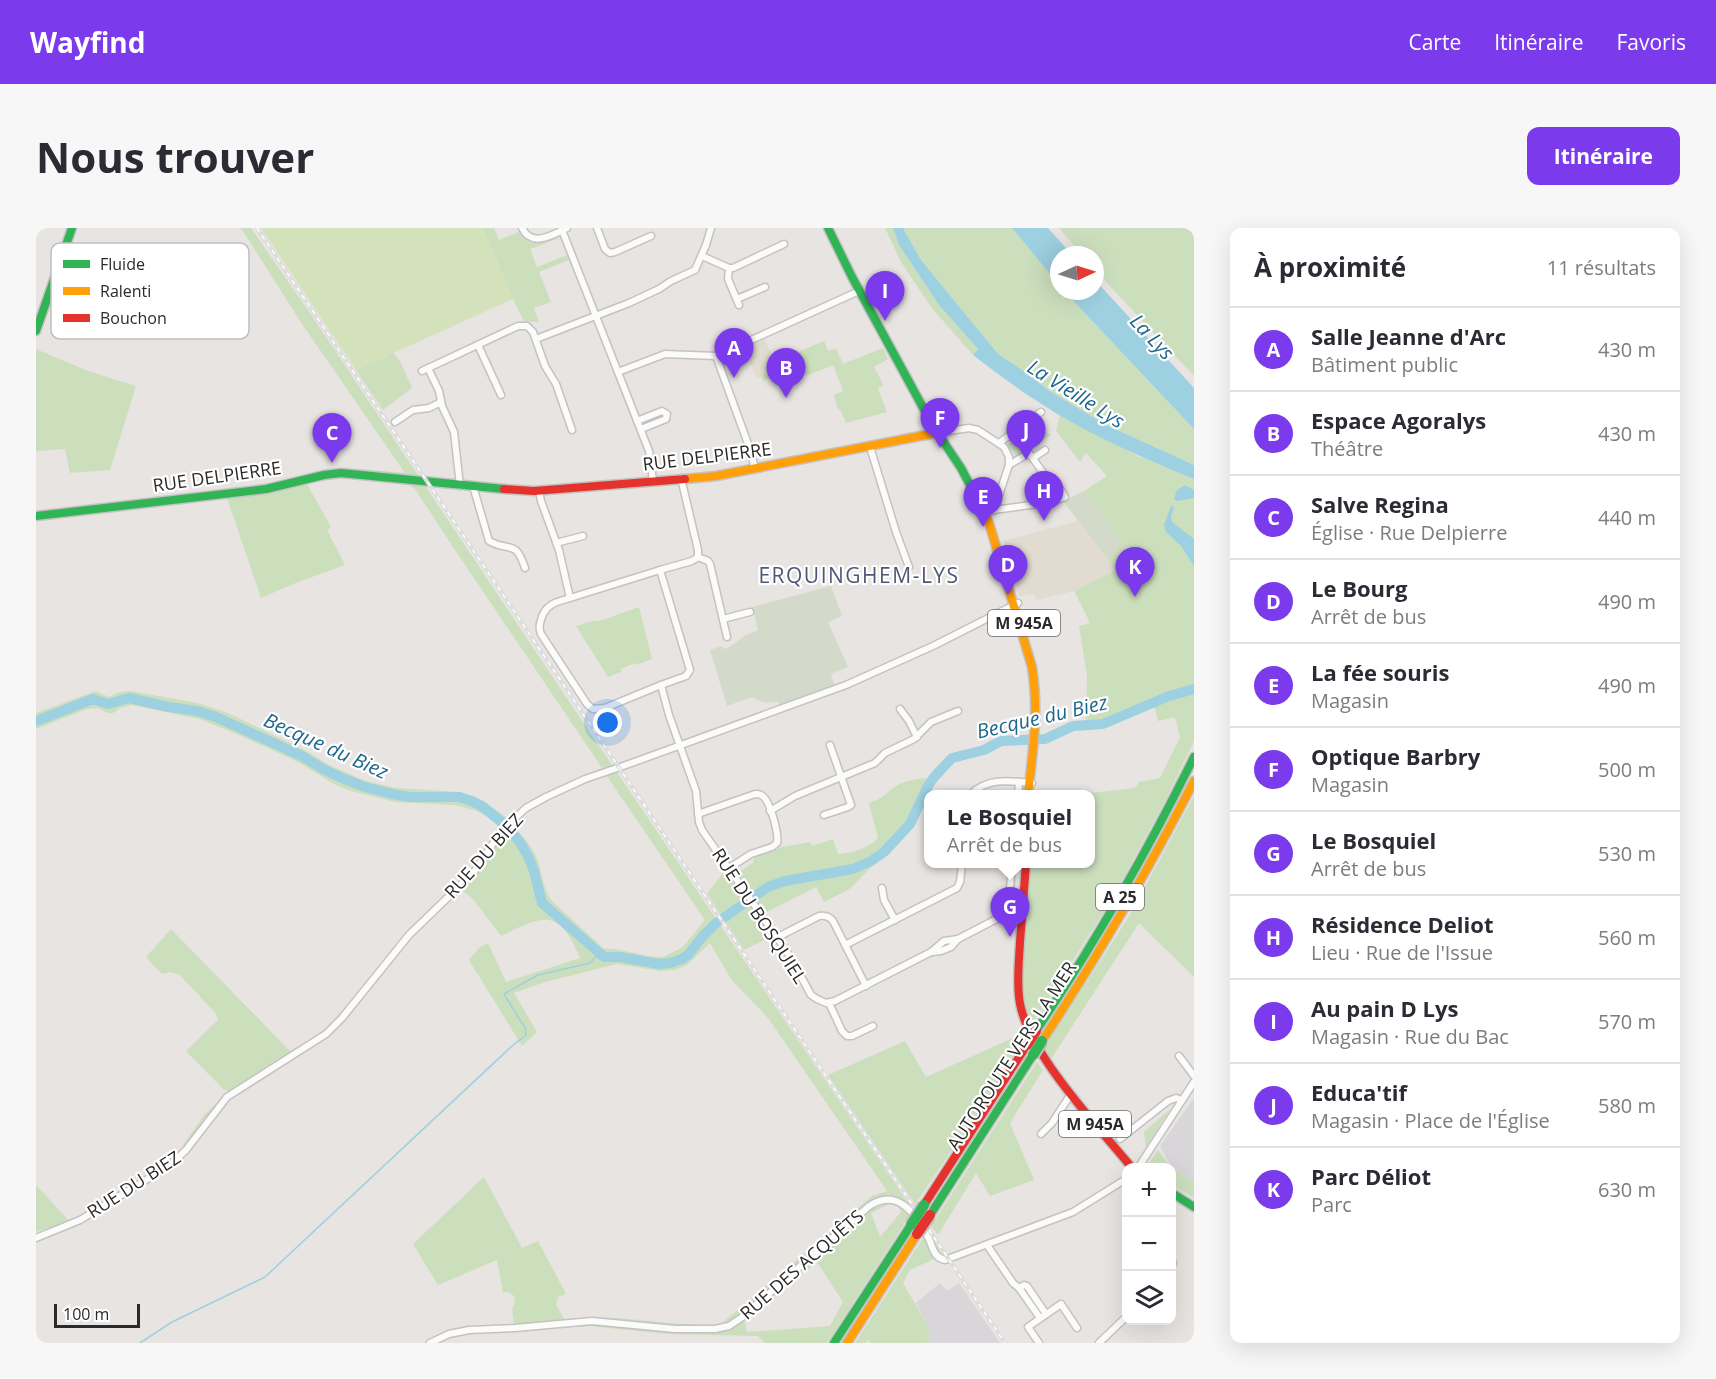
<!DOCTYPE html>
<html lang="fr">
<head>
<meta charset="utf-8">
<style>
	body { margin:0; font-family:"Open Sans",sans-serif; background:#f7f7f7; color:#2b2b33 }
	.controls { position:absolute; right:18px; bottom:18px; display:grid; overflow:hidden; border-radius:12px; box-shadow:0 6px 24px #0002 }
	.controls button { width:54px; height:54px; display:grid; place-items:center; padding:0; border:0; border-bottom:2px solid #e1e1e2; background:#fff; color:#2b2b33; font:30px sans-serif }
	.compass { position:absolute; left:1014px; top:18px; width:54px; height:54px; border-radius:50%; background:#fff; box-shadow:0 6px 24px #0002; rotate:86deg }
	.scale { position:absolute; left:18px; bottom:15px; width:86px; box-sizing:border-box; padding-left:6px; border:3px solid #2a2a2a; border-top:0; font-size:16px; line-height:21px; white-space:nowrap; color:#2a2a2a; -webkit-text-stroke:4px #fff; paint-order:stroke }
	.you { position:absolute; left:572px; top:495px; width:21px; height:21px; margin:-15px; border:4px solid #fff; border-radius:50%; background:#1a73e8; box-shadow:0 0 0 9px #1a73e833 }
	.badge { display:grid; place-items:center; width:39px; height:39px; border-radius:50%; background:#7c3aed; color:#fff; font-size:20px; font-weight:700 }
	.pin { position:absolute; translate:-50% -50px; filter:drop-shadow(0 2px 3px #0008) }
	.pin::after { content:''; position:absolute; top:32px; width:21px; height:18px; background:inherit; clip-path:polygon(0 0,100% 0,50% 100%) }
	.popup { position:absolute; left:888px; top:562px; width:171px; height:78px; box-sizing:border-box; display:grid; place-content:center; border-radius:12px; background:#fff; filter:drop-shadow(0 2px 4px #0005); font-size:20px; white-space:nowrap; color:#7c7c81 }
	.popup b { font-size:22px; color:#2b2b33 }
	.popup::after { content:''; position:absolute; left:50%; top:100%; margin-left:-12px; border:12px solid transparent; border-top-color:#fff }
	.list { margin:0; padding:0; list-style:none }
	h2 { display:flex; justify-content:space-between; align-items:center; height:78px; margin:0; padding:0 24px; font-size:26px }
	h2 small { font-size:20px; font-weight:400; color:#7c7c81 }
	.list li { display:grid; grid-template-columns:39px 1fr auto; gap:18px; align-items:center; box-sizing:border-box; height:84px; padding:0 24px; border-top:2px solid #e1e1e2 }
	.list b { display:block; font-size:22px; white-space:nowrap }
	.list p { margin:0; font-size:20px; white-space:nowrap; color:#7c7c81 }
	.list em { font-size:20px; font-style:normal; color:#7c7c81 }
	.icon { flex:none; width:33px; height:33px; fill:none; stroke:currentColor; stroke-width:2; stroke-linecap:round; stroke-linejoin:round }
	.map { position:relative; flex:none; width:1158px; height:1115px; overflow:hidden; border-radius:12px }
	header { display:flex; align-items:center; gap:36px; box-sizing:border-box; height:84px; padding:0 30px; background:#7c3aed; color:#fff }
	header strong { font-size:28px }
	nav { display:flex; gap:33px; margin-inline-start:auto; font-size:21px }
	.intro { display:flex; align-items:center; justify-content:space-between; box-sizing:border-box; height:144px; padding:0 36px }
	h1 { margin:0; font-size:42px }
	.button { padding:15px 27px; border-radius:12px; background:#7c3aed; color:#fff; font-size:21px; font-weight:700 }
	main { display:flex; gap:36px; padding:0 36px }
	aside { flex:1; background:#fff; border-radius:12px; box-shadow:0 6px 24px #0002 }
	.map>svg:first-child { display:block }
	.industrial { fill:#d8d6d8 }
	.education { fill:#e1dbd0 }
	.green { fill:#ccdfbd; fill-rule:evenodd }
	.cemetery { fill:#d4daca }
	.pitch { fill:#d4e2bc }
	.water { fill:#9dd0e1 }
	.lines { fill:none; stroke-linecap:round; stroke-linejoin:round }
	.stream { stroke:#9dd0e1; stroke-width:1.5 }
	.river { stroke:#9dd0e1; stroke-width:10 }
	.street-casing { stroke:#c4c2c3; stroke-width:9 }
	.fast-casing { stroke:#c4c2c3; stroke-width:11 }
	.slow-casing { stroke:#c4c2c3; stroke-width:11 }
	.jam-casing { stroke:#c4c2c3; stroke-width:11 }
	.street { stroke:#fbfbfa; stroke-width:6 }
	.fast { stroke:#30b455; stroke-width:8 }
	.slow { stroke:#ff9f0a; stroke-width:8 }
	.jam { stroke:#e5322d; stroke-width:8 }
	.rail-casing { stroke:#ddddde; stroke-width:4 }
	.rail { stroke:#fff; stroke-width:1.5; stroke-dasharray:4.5; stroke-linecap:butt }
	.fast-bridge-casing { stroke:#bfbfbe; stroke-width:14; stroke-linecap:butt }
	.jam-bridge-casing { stroke:#bfbfbe; stroke-width:14; stroke-linecap:butt }
	.fast-bridge { stroke:#30b455; stroke-width:10 }
	.jam-bridge { stroke:#e5322d; stroke-width:10 }
	.labels { text-anchor:middle; stroke-width:4.5; stroke-linejoin:round; paint-order:stroke }
	.shield { fill:#fff; stroke:#6a6a6a; stroke-width:1.5 }
	.shield-label { font-size:16px; font-weight:bold; fill:#2a2a2a }
	.street-label { font-size:18px; fill:#2a2a2a; stroke:#fff }
	.water-label { font-size:20px; font-style:italic; fill:#1d668c; stroke:#fff }
	.quarter-label { font-size:21px; letter-spacing:1.5px; fill:#505776; stroke:#fff }
	.key { fill:#fff; stroke:#bfbfbf; stroke-width:1.5 }
	.key-label { font-size:16px; fill:#2a2a2a }
</style>
</head>
<body>
<header>
<strong>Wayfind</strong>
<nav><a>Carte</a><a>Itinéraire</a><a>Favoris</a></nav>
</header>
<div class="intro"><h1>Nous trouver</h1><a class="button">Itinéraire</a></div>
<main>
<div class="map">
<svg width="1158" height="1115" viewBox="0 0 1158 1115">
	<rect width="100%" height="100%" fill="#e7e4e1"/>
	<g class="industrial">
		<path d="M1158,870V954L1134,937L1124,918Z"/>
		<path d="M904,1055L911,1063L923,1055L964,1115H896L890,1111L895,1104L880,1075Z"/>
	</g>
	<g class="education">
		<path d="M728,110L742,141L721,150L708,122L716,118L715,116Z"/>
		<path d="M1042,293L1079,342L1038,363L1000,372L998,366L984,368L968,313Z"/>
	</g>
	<g class="green">
		<path d="M205,0H215L276,88L522,457L877,982L791,1115H729L722,1108L631,1106L553,1098L545,1099L542,1090C579,1087 616,1095 652,1096C664,1097 675,1098 686,1095L836,968L851,963L732,790L695,751L674,715L651,737L639,742L624,743L581,736L509,754L478,765L501,804L486,818L433,732L443,720L452,715L470,754L544,730C523,679 508,687 465,708L437,671L426,662L376,708L293,809L199,867L188,878L153,925L147,917L169,886L194,863L187,861L150,823L182,792L180,786L144,747L134,744L126,746L110,729L135,701L254,823L280,809L296,795L375,699L431,647L464,600L452,589L441,583L419,577L359,574L315,563L298,556L262,534L201,506L163,491L96,477L84,480L77,485H72L62,480L51,481L0,501V485L60,463L73,469L84,464L94,463L162,475L192,485L269,522L293,537L327,552L360,560L425,564L448,573L471,590C500,568 532,554 566,540L419,322L379,261L373,257L324,252V241L369,245L266,96ZM570,547L669,692L647,719L627,729L612,728L585,722L567,720L515,672C506,658 506,642 500,628C494,616 486,607 477,597C494,574 542,557 570,547ZM853,976H861L865,984L844,1009L835,985ZM781,1034L807,1074L794,1098L711,1104L708,1092Z"/>
		<path d="M447,0H458L463,12L483,4C497,26 506,8 524,10L494,21L501,39L531,27L533,32L503,44L515,74L498,80L503,94L488,93L477,71Z"/>
		<path d="M849,0H857L863,17L903,77L942,121L937,127L895,79L865,34Z"/>
		<path d="M867,0H976L1023,57V63H1028L1158,201V237L1070,197L1012,162L986,142L962,126L885,32Z"/>
		<path d="M1023,0H1158V148L1059,42V27H1046Z"/>
		<path d="M788,113L792,123L800,120L807,136L847,120L852,131L838,139L848,158L842,160L851,184L810,195L804,181L802,182L798,167L807,163L797,137L770,148L765,137L727,153L725,148L742,141L739,134Z"/>
		<path d="M0,121L52,143L100,158L74,242L34,245L29,221L0,223Z"/>
		<path d="M357,125L364,133L376,160L347,182L320,142Z"/>
		<path d="M1024,187L1102,228L1158,251V513L1129,573L1074,674L995,798C976,763 991,676 994,636H1055V566H1047L1099,560L1103,554L1124,550L1144,509L1139,489L1122,493L1117,474L1063,495H1050L1051,447L1043,398L1054,395L1038,363L1079,342L1071,331L1087,319L1048,263L1071,248L1050,225L1044,234L1020,203Z"/>
		<path d="M996,195L1015,207L984,229H981L971,217Z"/>
		<path d="M270,247L271,256L295,299L291,302L309,337L262,354L225,370L191,270L130,276L231,258Z"/>
		<path d="M603,379L616,431L600,437L599,435L585,441V444L572,449L540,398L560,392L561,394Z"/>
		<path d="M890,550L898,556L872,601L815,660L788,674L780,659L729,685L701,645L717,635L718,629L746,619L774,614L776,618L797,611L802,626C816,625 833,620 842,610L833,575C846,571 850,565 860,558C868,553 880,551 890,550Z"/>
		<path d="M1158,568V749L1103,695L1015,831L1007,822L1095,685Z"/>
		<path d="M689,642L735,709L708,722L671,666Z"/>
		<path d="M986,806L988,810L922,913L879,976L792,847L869,813L890,849Z"/>
		<path d="M1001,834L1007,842L974,895L998,952L954,968L940,945L902,1007L895,998Z"/>
		<path d="M1134,881L1110,920L1108,904Z"/>
		<path d="M1122,922L1134,938L1158,954V970L1136,957V940L1111,939Z"/>
		<path d="M448,949L486,1020L502,1013L530,1066L522,1069L520,1077L529,1092L478,1097L476,1081L479,1074L478,1068L472,1064L467,1065L461,1032L402,1057L377,1016Z"/>
		<path d="M0,957L33,993L0,1004Z"/>
		<path d="M891,1004L907,1027L874,1042L867,1055L895,1103L890,1111L896,1115H835L832,1112L830,1115H819Z"/>
	</g>
	<g class="cemetery">
		<path d="M1048,263L1088,319L1071,331L1027,273Z"/>
		<path d="M795,358L806,388L792,394L812,439L795,446L798,457L743,477L742,473C732,476 724,474 716,469L691,478L674,422L686,418L687,421L694,419L708,408L722,402L716,379Z"/>
	</g>
	<path class="pitch" d="M225,0H447L477,71L320,142Z"/>
	<g class="water">
		<path d="M857,0H867L885,32L962,126L986,142L1012,162L1070,197L1158,237V251C1104,229 1049,205 1001,173C979,159 958,143 937,127L942,121L903,77L863,17Z"/>
		<path d="M976,0H1012L1036,27H1023V57Z"/>
		<path d="M1059,52L1158,160V201L1028,63H1059Z"/>
		<path d="M1149,257L1158,262V270L1141,273L1138,271L1141,262Z"/>
		<path d="M1135,278L1138,279L1135,289L1136,294L1158,311V338L1145,318L1130,304L1128,297Z"/>
	</g>
	<g class="lines">
		<path class="stream" d="M104,1115L136,1094L229,1049L476,818L490,807L489,800L468,766L502,747L554,735L563,725"/>
		<path class="river" d="M0,493L57,471L72,476L93,470L133,479L161,483L180,489L266,528L287,541L306,550L329,559L356,566L374,569H423L436,573L447,579L467,595L483,613L492,628L498,643L506,675L568,729H584L623,736L634,735L646,731L652,727L666,709L680,695L732,659L749,653L817,641L835,633L848,624L874,596L892,558L899,548L916,530L948,522L965,513L1009,511L1037,498L1067,496L1133,468L1158,461"/>
		<g class="street-casing">
			<g id="street">
				<path d="M486,0C496,20 516,7 531,0"/>
				<path d="M561,0L569,21L574,25L579,24L615,8"/>
				<path d="M526,2L613,223L617,253"/>
				<path d="M666,28L693,40H697L748,16"/>
				<path d="M693,40L692,51L703,77"/>
				<path d="M701,71L729,59"/>
				<path d="M500,111L593,75L623,61L635,53L659,42L670,17L675,0"/>
				<path d="M442,117L465,167"/>
				<path d="M680,128L715,224L719,241"/>
				<path d="M392,140L403,163L406,178L418,204L424,258"/>
				<path d="M386,143L482,98H491L497,104L509,138L520,156L536,202"/>
				<path d="M582,144L629,126L680,128L823,63"/>
				<path d="M601,193L626,183L631,186L630,191L605,201"/>
				<path d="M359,194L377,182L393,180L405,174"/>
				<path d="M906,204L933,200L942,202L968,219L973,229V237L958,282L956,283"/>
				<path d="M963,215L1005,184"/>
				<path d="M834,219L860,304L873,339"/>
				<path d="M997,230L1009,222"/>
				<path d="M645,250L662,322V329L672,333L674,336L691,409"/>
				<path d="M437,258L453,313C474,325 479,310 489,340"/>
				<path d="M503,263L505,273L523,322L534,370C520,374 509,376 505,392C503,397 503,401 505,406L551,476L557,481L569,480L625,457"/>
				<path d="M958,282L1016,274L1029,269L1025,262L1013,253L993,225L973,237"/>
				<path d="M520,315L547,308"/>
				<path d="M624,342L656,333L662,329"/>
				<path d="M534,370L624,342L654,442L650,448L625,457L633,487L660,563L663,594L666,602L754,728L775,767L781,771L790,775L799,773L895,724L908,713L922,711"/>
				<path d="M687,391L714,384"/>
				<path d="M864,481L873,493L881,509"/>
				<path d="M935,566C952,549 975,553 996,555"/>
				<path d="M982,566L983,554"/>
				<path d="M734,583L759,568L839,535L849,525L878,511L895,494L922,483"/>
				<path d="M662,586L719,566C721,566 723,566 725,567C734,571 743,606 741,615L736,619L715,626L693,640"/>
				<path d="M788,587L812,579L815,577L794,517"/>
				<path d="M846,660L848,672L859,692"/>
				<path d="M972,685L976,636"/>
				<path d="M740,710L783,688C789,687 793,688 797,693L830,758"/>
				<path d="M809,717L921,660L924,654L926,636"/>
				<path d="M896,724L905,723L915,719L922,711L972,685L986,686"/>
				<path d="M793,775L806,803L811,808H816L837,798"/>
				<path d="M1143,828L1158,848"/>
				<path d="M1005,906L1016,895L1035,866"/>
				<path d="M1084,911L1132,873L1140,870L1145,872"/>
				<path d="M1102,940L1158,854"/>
				<path d="M0,1010L44,992L133,938L150,922L191,869L290,806L306,790L373,707L438,644L466,602L490,580L510,569L549,551L590,537L810,457L897,418L982,375"/>
				<path d="M951,1017L977,1055L983,1060"/>
				<path d="M1136,1037L1137,1035"/>
				<path d="M1004,1090L983,1060L988,1057L991,1058L1010,1086"/>
				<path d="M394,1115L413,1106L433,1102L479,1100L556,1093L639,1101H679L693,1098L705,1090L832,979C861,958 880,986 893,1011C897,1020 898,1030 909,1032L1037,984L1090,951"/>
				<path d="M1003,1115L992,1099L1025,1076L1041,1100"/>
				<path d="M1063,1115L1090,1089"/>
			</g>
		</g>
		<g class="fast-casing">
			<g id="fast">
				<path d="M792,0L816,49L897,198L925,240L942,272"/>
				<path d="M0,103L36,0"/>
				<path d="M0,288L230,261L288,247L305,245L468,261"/>
				<path d="M1000,803C1059,715 1111,624 1158,529"/>
				<path d="M1136,965L1158,979"/>
				<path d="M894,987L997,827"/>
				<path d="M798,1115L875,997"/>
			</g>
		</g>
		<g class="slow-casing">
			<g id="slow">
				<path d="M649,251L680,248L905,204"/>
				<path d="M942,272L953,295L996,439C1003,482 997,523 992,566"/>
				<path d="M1006,813C1061,729 1112,643 1158,553"/>
				<path d="M811,1115L881,1006"/>
			</g>
		</g>
		<g class="jam-casing">
			<g id="jam">
				<path d="M468,261L498,263L649,251"/>
				<path d="M990,636C988,662 986,688 984,714C983,732 981,751 983,769C988,822 1062,898 1096,940"/>
				<path d="M888,977L991,817"/>
			</g>
		</g>
		<use href="#street" class="street"/>
		<use href="#fast" class="fast"/>
		<use href="#slow" class="slow"/>
		<use href="#jam" class="jam"/>
		<g class="rail-casing">
			<path id="rail" d="M221,0L969,1115"/>
		</g>
		<use href="#rail" class="rail"/>
		<g class="fast-bridge-casing">
			<g id="fast-bridge">
				<path d="M997,827L1006,813"/>
				<path d="M875,997L888,977"/>
			</g>
		</g>
		<g class="jam-bridge-casing">
			<g id="jam-bridge">
				<path d="M991,817L1000,803"/>
				<path d="M881,1006L894,987"/>
			</g>
		</g>
		<use href="#fast-bridge" class="fast-bridge"/>
		<use href="#jam-bridge" class="jam-bridge"/>
	</g>
	<g class="labels">
		<g class="shield">
			<rect x="952" y="382" width="72" height="26" rx="4.5"/>
			<rect x="1060" y="656" width="48" height="26" rx="4.5"/>
			<rect x="1023" y="883" width="72" height="26" rx="4.5"/>
		</g>
		<g class="shield-label">
			<text x="988" y="401">M 945A</text>
			<text x="1084" y="675">A 25</text>
			<text x="1059" y="902">M 945A</text>
		</g>
		<g class="street-label">
			<text transform="translate(671 229) rotate(-7)" y="6">RUE DELPIERRE</text>
			<text transform="translate(181 249) rotate(-8)" y="6">RUE DELPIERRE</text>
			<text transform="translate(448 628) rotate(-48)" y="6">RUE DU BIEZ</text>
			<text transform="translate(723 688) rotate(57)" y="6">RUE DU BOSQUIEL</text>
			<text transform="translate(976 828) rotate(-57)" y="6">AUTOROUTE VERS LA MER</text>
			<text transform="translate(98 957) rotate(-33)" y="6">RUE DU BIEZ</text>
			<text transform="translate(766 1037) rotate(-41)" y="6">RUE DES ACQUÊTS</text>
		</g>
		<g class="water-label">
			<text transform="translate(1116 109) rotate(47)" y="7">La Lys</text>
			<text transform="translate(1040 166) rotate(32)" y="7">La Vieille Lys</text>
			<text transform="translate(1006 489) rotate(-13)" y="7">Becque du Biez</text>
			<text transform="translate(290 518) rotate(24)" y="7">Becque du Biez</text>
		</g>
		<g class="quarter-label">
			<text x="823" y="355">ERQUINGHEM-LYS</text>
		</g>
	</g>
	<rect x="15" y="15" width="198" height="96" rx="9" class="key"/>
	<rect x="27" y="32" width="27" height="8" fill="#30b455"/>
	<rect x="27" y="59" width="27" height="8" fill="#ff9f0a"/>
	<rect x="27" y="86" width="27" height="8" fill="#e5322d"/>
	<g class="key-label">
		<text x="64" y="42">Fluide</text>
		<text x="64" y="69">Ralenti</text>
		<text x="64" y="96">Bouchon</text>
	</g>
</svg>
<div class="controls">
<button>+</button>
<button>−</button>
<button><svg class="icon" aria-label="layers" viewBox="0 0 24 24"><path d="M12 4l9 5-9 5-9-5zM3 14l9 5 9-5"/></svg></button>
</div>
<svg class="compass" viewBox="-18 -18 36 36"><path d="M0-13l5 13h-10z" fill="#e53935"/><path d="M0 13l5-13h-10z" fill="#7c7c81"/></svg>
<div class="scale">100 m</div>
<div class="you"></div>
<div class="pin badge" style="left:698px;top:150px">A</div>
<div class="pin badge" style="left:750px;top:170px">B</div>
<div class="pin badge" style="left:296px;top:235px">C</div>
<div class="pin badge" style="left:972px;top:367px">D</div>
<div class="pin badge" style="left:947px;top:299px">E</div>
<div class="pin badge" style="left:904px;top:220px">F</div>
<div class="pin badge" style="left:974px;top:709px">G</div>
<div class="popup"><b>Le Bosquiel</b>Arrêt de bus</div>
<div class="pin badge" style="left:1008px;top:293px">H</div>
<div class="pin badge" style="left:849px;top:93px">I</div>
<div class="pin badge" style="left:990px;top:232px">J</div>
<div class="pin badge" style="left:1099px;top:369px">K</div>
</div>
<aside>
<h2>À proximité<small>11 résultats</small></h2>
<ul class="list">
<li><span class="badge">A</span><div><b>Salle Jeanne d'Arc</b><p>Bâtiment public</p></div><em>430 m</em></li>
<li><span class="badge">B</span><div><b>Espace Agoralys</b><p>Théâtre</p></div><em>430 m</em></li>
<li><span class="badge">C</span><div><b>Salve Regina</b><p>Église · Rue Delpierre</p></div><em>440 m</em></li>
<li><span class="badge">D</span><div><b>Le Bourg</b><p>Arrêt de bus</p></div><em>490 m</em></li>
<li><span class="badge">E</span><div><b>La fée souris</b><p>Magasin</p></div><em>490 m</em></li>
<li><span class="badge">F</span><div><b>Optique Barbry</b><p>Magasin</p></div><em>500 m</em></li>
<li><span class="badge">G</span><div><b>Le Bosquiel</b><p>Arrêt de bus</p></div><em>530 m</em></li>
<li><span class="badge">H</span><div><b>Résidence Deliot</b><p>Lieu · Rue de l'Issue</p></div><em>560 m</em></li>
<li><span class="badge">I</span><div><b>Au pain D Lys</b><p>Magasin · Rue du Bac</p></div><em>570 m</em></li>
<li><span class="badge">J</span><div><b>Educa'tif</b><p>Magasin · Place de l'Église</p></div><em>580 m</em></li>
<li><span class="badge">K</span><div><b>Parc Déliot</b><p>Parc</p></div><em>630 m</em></li>
</ul>
</aside>
</main>
</body>
</html>
